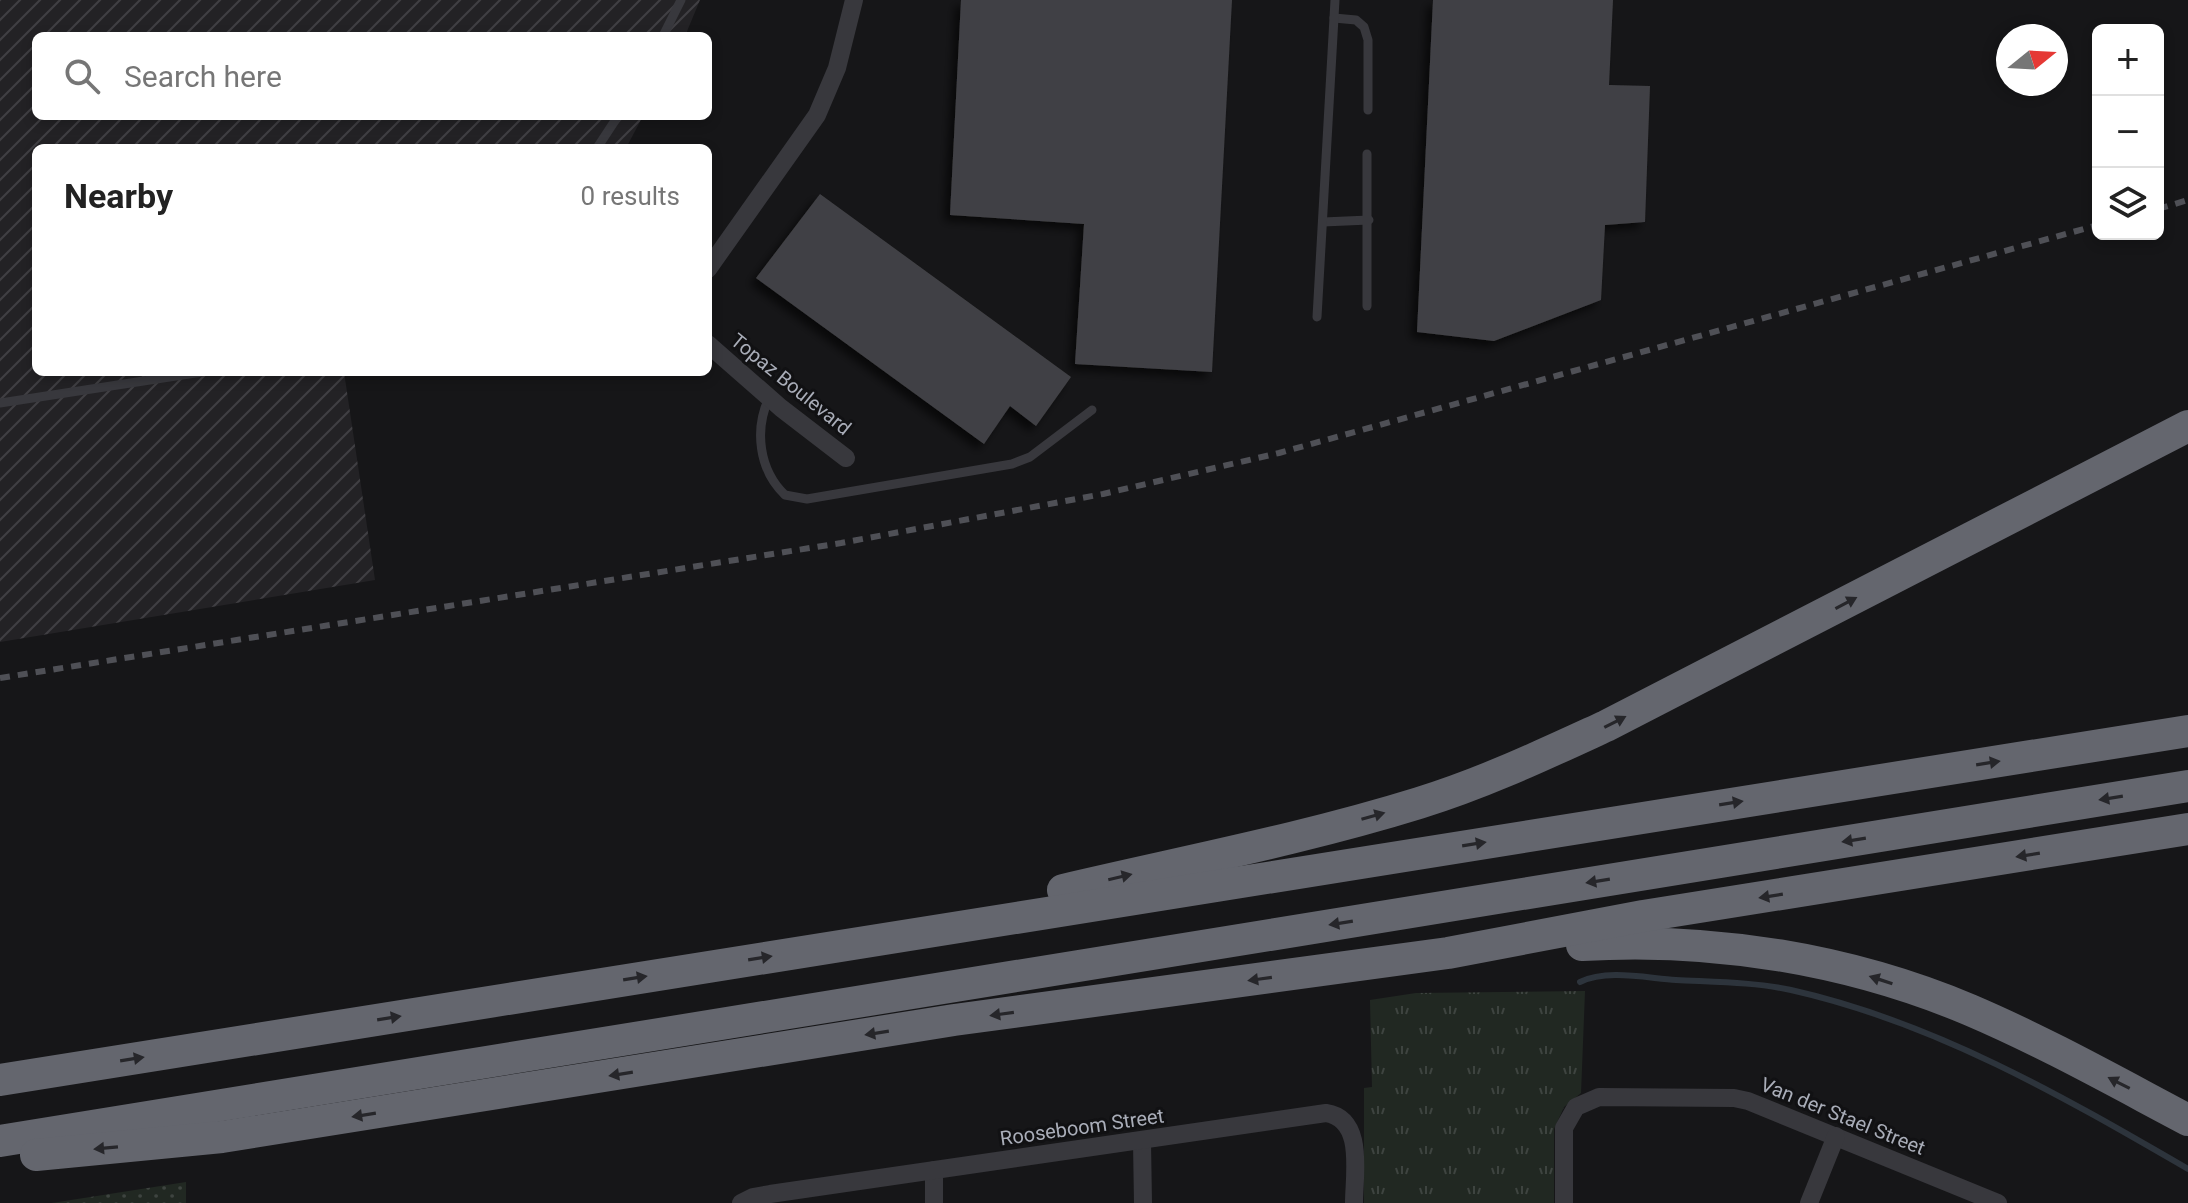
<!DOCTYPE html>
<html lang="en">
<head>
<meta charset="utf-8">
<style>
	body { margin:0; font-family:Roboto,sans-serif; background:#f6f6f6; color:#222 }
	.controls { position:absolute; right:24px; top:24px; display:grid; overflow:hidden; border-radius:12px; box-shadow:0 4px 12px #0003 }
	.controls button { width:72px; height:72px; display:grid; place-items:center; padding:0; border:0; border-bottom:2px solid #e0e0e0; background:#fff; color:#222; font:40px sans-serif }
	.compass { position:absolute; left:1996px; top:24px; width:72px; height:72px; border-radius:50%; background:#fff; box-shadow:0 4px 12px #0003; rotate:72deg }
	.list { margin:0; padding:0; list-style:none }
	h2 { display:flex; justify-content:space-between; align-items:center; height:104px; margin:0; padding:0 32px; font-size:34px }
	h2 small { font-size:26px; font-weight:400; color:#767676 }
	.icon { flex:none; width:44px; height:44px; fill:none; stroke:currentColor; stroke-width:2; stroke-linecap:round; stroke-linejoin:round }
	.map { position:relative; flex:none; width:2188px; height:1203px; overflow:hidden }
	.search { position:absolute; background:#fff; box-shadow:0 4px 12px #0003; left:32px; top:32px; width:680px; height:88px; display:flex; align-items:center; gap:20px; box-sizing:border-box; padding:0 28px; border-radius:12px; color:#767676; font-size:30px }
	.panel { position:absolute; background:#fff; box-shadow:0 4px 12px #0003; left:32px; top:144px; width:680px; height:232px; border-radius:12px }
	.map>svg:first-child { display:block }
	.industrial { fill:url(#industrial-furrows) }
	.grass { fill:url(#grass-dots) }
	.park { fill:url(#park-tufts) }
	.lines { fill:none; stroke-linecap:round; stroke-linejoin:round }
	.stream { stroke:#2d343c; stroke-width:6 }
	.building { fill:#414145; filter:url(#shadow) }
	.lane { stroke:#38383d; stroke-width:9 }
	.street { stroke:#38383d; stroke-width:18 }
	.highway { stroke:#64666e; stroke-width:32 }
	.rail { stroke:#4f5056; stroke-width:6; stroke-dasharray:10 8; stroke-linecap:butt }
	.oneway { fill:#26262a }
	.labels { text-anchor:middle; stroke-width:6; stroke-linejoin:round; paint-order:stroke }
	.street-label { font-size:20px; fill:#a9adb8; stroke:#111113 }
</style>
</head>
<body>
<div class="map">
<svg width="2188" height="1203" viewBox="0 0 2188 1203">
	<defs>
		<pattern id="industrial-furrows" width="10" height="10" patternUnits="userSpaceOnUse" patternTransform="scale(2)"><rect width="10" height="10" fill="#232225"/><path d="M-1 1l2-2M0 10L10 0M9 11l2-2" fill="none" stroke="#403f43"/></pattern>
		<pattern id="grass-dots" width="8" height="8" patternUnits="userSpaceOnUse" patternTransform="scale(2)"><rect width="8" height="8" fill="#212822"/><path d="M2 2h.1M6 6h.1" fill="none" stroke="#3e4440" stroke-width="1.8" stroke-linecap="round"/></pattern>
		<pattern id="park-tufts" width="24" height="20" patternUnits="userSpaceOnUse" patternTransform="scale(2)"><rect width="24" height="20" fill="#212822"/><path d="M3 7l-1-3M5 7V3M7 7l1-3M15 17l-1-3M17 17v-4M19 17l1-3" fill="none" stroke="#3e4440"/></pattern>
		<filter id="shadow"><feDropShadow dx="-6" dy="6" stdDeviation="4" flood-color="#0009"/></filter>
	</defs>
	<rect width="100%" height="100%" fill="#161618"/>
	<path class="industrial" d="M0,0H700L685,36H36V116H643L626,148H36V372H344L375,580L0,642Z"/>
	<path class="grass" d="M186,1182V1203H52Z"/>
	<path class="park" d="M1585,991L1581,1093L1564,1107L1554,1129V1203H1364V1088L1372,1087L1370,1000L1416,993Z"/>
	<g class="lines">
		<path class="stream" d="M1580,982C1607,969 1646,978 1676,980C1714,982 1754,982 1791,990C1934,1022 2062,1096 2188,1169"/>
	</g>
	<g class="building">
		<path d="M961,0H1232L1212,372L1075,364L1084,224L950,215Z"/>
		<path d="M1433,0H1613L1609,85L1650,86L1645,222L1605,225L1601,300L1494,341L1417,332Z"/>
		<path d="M820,194L1071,377L1036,426L1010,406L984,444L756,278Z"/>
	</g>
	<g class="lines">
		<g class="lane">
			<path d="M1334,18L1356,20L1364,27L1368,40V110"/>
			<path d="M663,36L681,0"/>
			<path d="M597,148L618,116"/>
			<path d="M1323,222L1369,220"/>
			<path d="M1367,306V154"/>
			<path d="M1317,317L1335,0"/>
			<path d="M769,398C754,430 759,470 785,495L807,499L1012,464L1030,457L1092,410"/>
			<path d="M0,403L202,372"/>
		</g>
		<g class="street">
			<path d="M708,269L817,115L837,68L854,0"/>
			<path d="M708,344L781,408L846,458"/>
			<path d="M1142,1142L1143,1203"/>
			<path d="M934,1170V1203"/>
			<path d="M741,1203L753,1197L770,1194L1326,1113C1365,1119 1354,1174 1354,1203"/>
			<path d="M1564,1203V1128L1576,1107L1599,1097L1734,1098L1748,1101L1998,1203"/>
			<path d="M1809,1203L1836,1136"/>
		</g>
		<g class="highway">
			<path d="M1063,890C1182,862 1303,839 1419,803C1484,783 1545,754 1606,726L2188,426"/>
			<path d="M1582,945C1713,937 1849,959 1970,1010C2045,1042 2116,1082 2188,1120"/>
			<path d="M0,1080L2188,731"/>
			<path d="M0,1141L2188,786"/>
			<path d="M36,1155L222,1137L954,1020L1448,953L1643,916L2188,829"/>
		</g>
		<g class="rail">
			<path d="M2158,209L2188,200"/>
			<path d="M0,678L841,543L1103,494L1279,453L2098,225"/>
		</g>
	</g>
	<defs><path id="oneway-solid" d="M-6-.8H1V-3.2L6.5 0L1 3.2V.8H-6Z" transform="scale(2)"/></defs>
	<g class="oneway">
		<use href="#oneway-solid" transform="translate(1846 603) rotate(-28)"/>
		<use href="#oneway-solid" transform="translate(1615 722) rotate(-27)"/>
		<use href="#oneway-solid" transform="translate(1988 763) rotate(-9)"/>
		<use href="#oneway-solid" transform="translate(2111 798) rotate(171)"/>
		<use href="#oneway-solid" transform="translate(1731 803) rotate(-9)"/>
		<use href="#oneway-solid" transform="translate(1373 816) rotate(-16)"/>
		<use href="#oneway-solid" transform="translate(1854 840) rotate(171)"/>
		<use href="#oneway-solid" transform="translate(1474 844) rotate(-9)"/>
		<use href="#oneway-solid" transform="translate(2028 855) rotate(171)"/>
		<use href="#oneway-solid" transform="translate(1120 877) rotate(-13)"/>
		<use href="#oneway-solid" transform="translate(1598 881) rotate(171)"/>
		<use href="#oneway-solid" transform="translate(1771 896) rotate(171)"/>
		<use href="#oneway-solid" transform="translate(1341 923) rotate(171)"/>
		<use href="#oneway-solid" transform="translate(760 958) rotate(-9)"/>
		<use href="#oneway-solid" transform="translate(635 978) rotate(-9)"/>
		<use href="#oneway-solid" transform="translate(1260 979) rotate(172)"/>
		<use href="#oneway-solid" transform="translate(1881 980) rotate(-162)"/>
		<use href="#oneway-solid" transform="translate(1002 1014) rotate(172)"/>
		<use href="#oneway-solid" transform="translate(389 1018) rotate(-9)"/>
		<use href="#oneway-solid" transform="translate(877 1033) rotate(171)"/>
		<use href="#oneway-solid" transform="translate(132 1059) rotate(-9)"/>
		<use href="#oneway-solid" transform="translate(621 1074) rotate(171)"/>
		<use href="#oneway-solid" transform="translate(2119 1083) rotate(-153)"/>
		<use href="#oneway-solid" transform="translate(364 1115) rotate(171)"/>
		<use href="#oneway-solid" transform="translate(106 1148) rotate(175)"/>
	</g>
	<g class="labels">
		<g class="street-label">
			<text transform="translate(791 384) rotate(39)" y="7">Topaz Boulevard</text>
			<text transform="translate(1843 1116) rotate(22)" y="7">Van der Stael Street</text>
			<text transform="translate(1082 1127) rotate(-8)" y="7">Rooseboom Street</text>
		</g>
	</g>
</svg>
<div class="controls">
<button>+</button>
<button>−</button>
<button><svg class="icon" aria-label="layers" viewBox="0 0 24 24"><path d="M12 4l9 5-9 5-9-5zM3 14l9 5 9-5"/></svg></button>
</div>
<svg class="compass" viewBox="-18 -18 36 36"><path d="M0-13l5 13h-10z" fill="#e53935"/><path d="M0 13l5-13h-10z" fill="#767676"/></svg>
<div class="search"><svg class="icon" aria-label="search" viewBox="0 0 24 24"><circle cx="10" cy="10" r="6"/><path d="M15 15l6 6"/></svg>Search here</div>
<section class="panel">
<h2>Nearby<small>0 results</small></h2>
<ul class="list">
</ul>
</section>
</div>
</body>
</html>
